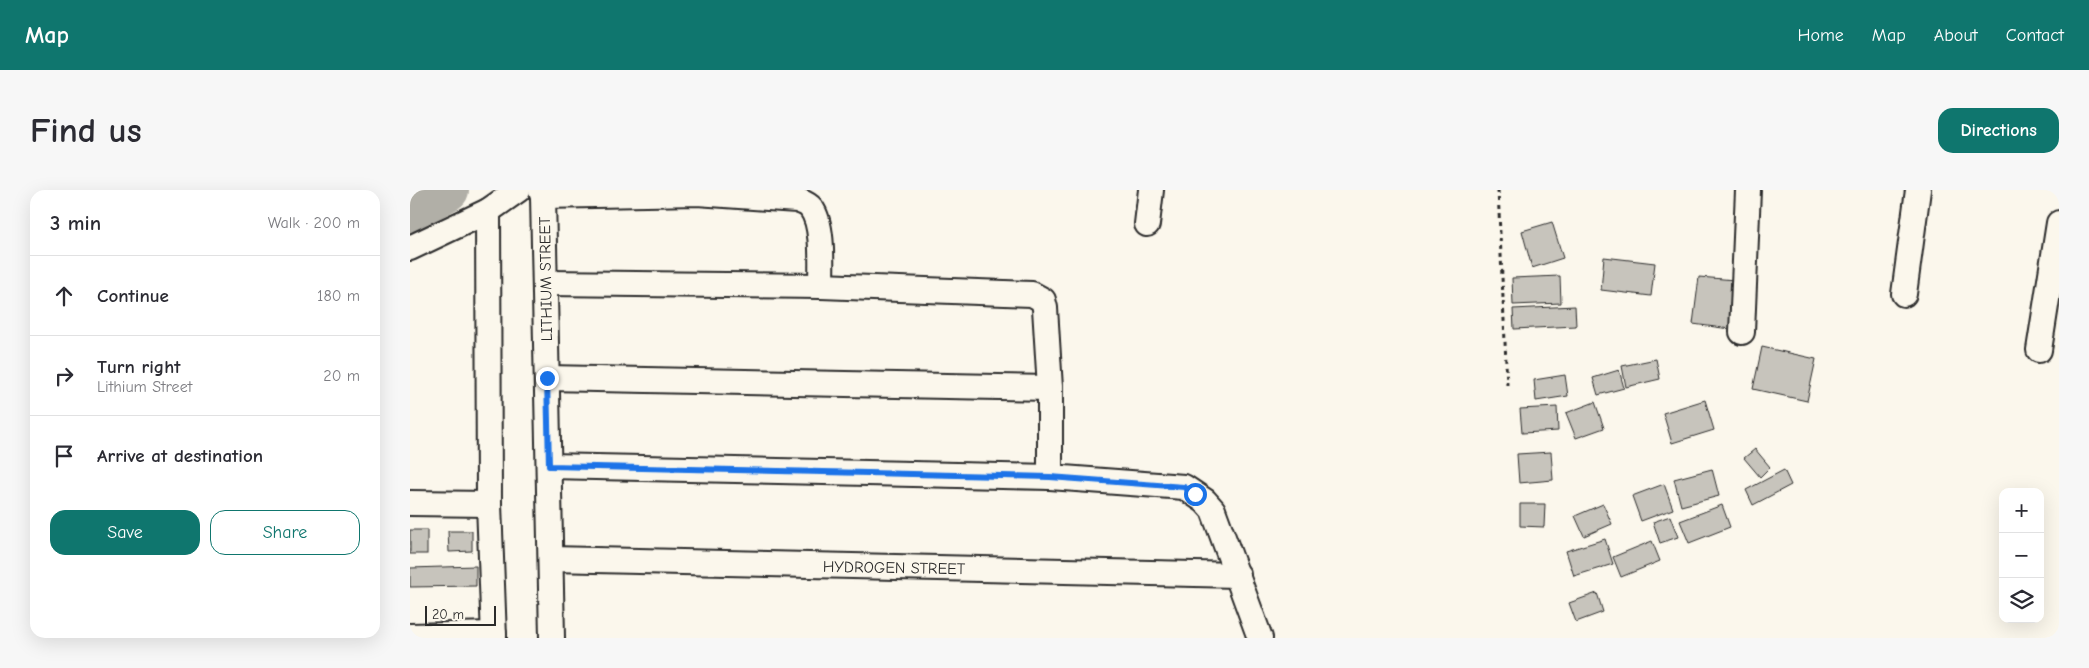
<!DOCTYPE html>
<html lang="en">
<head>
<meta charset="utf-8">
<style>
	body { margin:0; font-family:"Comic Neue",sans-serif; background:#f7f7f7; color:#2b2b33 }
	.controls { position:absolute; right:15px; bottom:15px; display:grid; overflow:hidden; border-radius:10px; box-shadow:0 5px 20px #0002 }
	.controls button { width:45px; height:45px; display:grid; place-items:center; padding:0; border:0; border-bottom:1px solid #e1e1e2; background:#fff; color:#2b2b33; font:25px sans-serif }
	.scale { position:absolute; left:15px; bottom:12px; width:71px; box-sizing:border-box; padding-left:5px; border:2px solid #2b2b2b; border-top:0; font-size:14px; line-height:18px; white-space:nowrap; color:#2b2b2b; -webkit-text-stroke:4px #fbf7ec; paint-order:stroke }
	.stop { position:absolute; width:15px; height:15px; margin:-11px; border:4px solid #1a73e8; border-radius:50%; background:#fff }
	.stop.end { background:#1a73e8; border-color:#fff; box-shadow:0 1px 5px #0008 }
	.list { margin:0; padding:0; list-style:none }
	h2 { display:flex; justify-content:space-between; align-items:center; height:65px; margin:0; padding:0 20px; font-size:21px }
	h2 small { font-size:16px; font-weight:400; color:#7c7c81 }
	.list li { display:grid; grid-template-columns:32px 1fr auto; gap:15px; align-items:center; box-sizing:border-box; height:80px; padding:0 20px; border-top:1px solid #e1e1e2 }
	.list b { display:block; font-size:19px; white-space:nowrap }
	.list p { margin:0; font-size:16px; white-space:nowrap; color:#7c7c81 }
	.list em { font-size:16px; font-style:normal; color:#7c7c81 }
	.actions { display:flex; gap:10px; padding:15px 20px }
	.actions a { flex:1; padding:11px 0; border:1px solid #0f766e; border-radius:15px; text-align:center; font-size:18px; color:#0f766e }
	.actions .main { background:#0f766e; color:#fff }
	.icon { flex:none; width:28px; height:28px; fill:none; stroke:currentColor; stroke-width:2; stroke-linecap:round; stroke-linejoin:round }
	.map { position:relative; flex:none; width:1649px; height:448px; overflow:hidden; border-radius:15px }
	header { display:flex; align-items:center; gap:30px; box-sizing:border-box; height:70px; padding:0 25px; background:#0f766e; color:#fff }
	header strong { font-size:24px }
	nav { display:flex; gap:28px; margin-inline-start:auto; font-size:18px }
	.intro { display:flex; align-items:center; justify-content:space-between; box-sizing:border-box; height:120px; padding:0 30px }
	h1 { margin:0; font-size:35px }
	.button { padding:12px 22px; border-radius:15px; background:#0f766e; color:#fff; font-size:18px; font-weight:700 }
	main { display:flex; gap:30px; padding:0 30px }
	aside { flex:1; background:#fff; border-radius:15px; box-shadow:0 5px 20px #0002 }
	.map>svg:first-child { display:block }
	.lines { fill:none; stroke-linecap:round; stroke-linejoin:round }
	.river { stroke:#b1afa7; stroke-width:42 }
	.building { fill:#c7c4bc; stroke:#2b2b2b }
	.minor-casing { stroke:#2b2b2b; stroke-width:28 }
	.path { stroke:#2b2b2b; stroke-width:3; stroke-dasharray:4 4; stroke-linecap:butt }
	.minor { stroke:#fbf7ec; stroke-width:24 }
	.route { stroke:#1a73e8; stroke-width:6 }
	.labels { text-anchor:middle; stroke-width:4; stroke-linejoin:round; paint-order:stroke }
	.street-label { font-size:16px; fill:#2b2b2b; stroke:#fbf7ec }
</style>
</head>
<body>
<header>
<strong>Map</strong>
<nav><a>Home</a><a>Map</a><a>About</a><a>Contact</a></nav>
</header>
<div class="intro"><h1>Find us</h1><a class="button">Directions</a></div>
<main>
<aside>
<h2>3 min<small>Walk · 200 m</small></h2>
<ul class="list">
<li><svg class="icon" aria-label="ahead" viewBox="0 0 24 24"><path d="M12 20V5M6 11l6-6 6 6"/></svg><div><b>Continue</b></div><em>180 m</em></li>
<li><svg class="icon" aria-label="right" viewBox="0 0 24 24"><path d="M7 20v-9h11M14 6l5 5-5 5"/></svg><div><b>Turn right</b><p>Lithium Street</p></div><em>20 m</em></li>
<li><svg class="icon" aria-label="arrive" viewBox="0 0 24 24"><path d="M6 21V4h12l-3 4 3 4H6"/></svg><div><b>Arrive at destination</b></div></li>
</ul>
<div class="actions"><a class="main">Save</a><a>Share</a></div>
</aside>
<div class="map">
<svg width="1649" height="448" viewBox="0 0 1649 448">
	<rect width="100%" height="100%" fill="#fbf7ec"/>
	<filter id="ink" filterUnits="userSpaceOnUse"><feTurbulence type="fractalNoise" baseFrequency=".02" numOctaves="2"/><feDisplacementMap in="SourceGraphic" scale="10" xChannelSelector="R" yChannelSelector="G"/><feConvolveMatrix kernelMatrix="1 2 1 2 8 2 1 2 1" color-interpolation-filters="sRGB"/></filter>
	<g filter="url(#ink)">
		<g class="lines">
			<path class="river" d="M0,21L38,0"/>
		</g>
		<g class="building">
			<path d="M1142,32L1153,68L1122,78L1112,41Z"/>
			<path d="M1194,67L1245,73L1241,106L1191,100Z"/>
			<path d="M1150,86L1151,113L1103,115L1102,88Z"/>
			<path d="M1289,87L1325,90L1320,139L1283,134Z"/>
			<path d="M1165,116L1166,136L1104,139L1103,119Z"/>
			<path d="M1352,157L1406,169L1397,211L1343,199Z"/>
			<path d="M1246,169L1250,189L1216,197L1212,176Z"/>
			<path d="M1209,180L1214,198L1188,205L1183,188Z"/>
			<path d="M1155,185L1158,206L1126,211L1124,190Z"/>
			<path d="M1295,210L1304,240L1262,253L1253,223Z"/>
			<path d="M1185,212L1194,238L1166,248L1156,223Z"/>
			<path d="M1147,217L1148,241L1112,243L1110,219Z"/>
			<path d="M1345,259L1360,277L1350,287L1334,268Z"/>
			<path d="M1141,262L1143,290L1109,293L1107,264Z"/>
			<path d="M1302,279L1309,306L1271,316L1264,289Z"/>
			<path d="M1374,280L1381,295L1343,315L1336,300Z"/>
			<path d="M1254,294L1263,319L1231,331L1222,306Z"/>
			<path d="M1110,314H1135L1134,337L1110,336Z"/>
			<path d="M1193,314L1202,334L1174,346L1165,326Z"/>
			<path d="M1312,315L1320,337L1279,353L1270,331Z"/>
			<path d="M1260,326L1268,347L1250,353L1243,332Z"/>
			<rect x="0" y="340" width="17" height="24"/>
			<path d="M38,341H62V361L39,362Z"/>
			<path d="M1195,349L1203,374L1164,386L1156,361Z"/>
			<path d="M1242,351L1250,371L1211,387L1203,367Z"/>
			<path d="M66,376V396L0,397V378Z"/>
			<path d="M1187,403L1193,422L1166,432L1159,413Z"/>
		</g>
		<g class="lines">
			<g class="minor-casing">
				<g id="minor">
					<path d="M131,0L133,6L142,448"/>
					<path d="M133,6L287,3L387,10C392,12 398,14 401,18C414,35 411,75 411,96"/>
					<path d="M78,21L79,314L84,448"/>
					<path d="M737,34L741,0"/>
					<path d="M0,58L78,21L108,0"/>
					<path d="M137,93L411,96L622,104L633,110L635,118L640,198V287"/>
					<path d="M1494,104L1508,0"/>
					<path d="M1332,142L1338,0"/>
					<path d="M1629,160L1649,33"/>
					<path d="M137,188L640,198"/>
					<path d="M139,276L640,287L774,297L795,311L803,320L850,448"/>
					<path d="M0,313L79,314"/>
					<path d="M141,369L828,385"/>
					<path d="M0,446L84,444"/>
				</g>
			</g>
			<path class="path" d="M1088,0L1097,195"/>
			<use href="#minor" class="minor"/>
		</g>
	</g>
	<g class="lines" filter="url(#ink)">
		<path class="route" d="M137,188L139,276L640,287L774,297L785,304"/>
	</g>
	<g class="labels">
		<g class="street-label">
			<text transform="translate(135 89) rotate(-91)" y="6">LITHIUM STREET</text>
			<text transform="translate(484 377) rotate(1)" y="6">HYDROGEN STREET</text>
		</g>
	</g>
</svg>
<div class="controls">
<button>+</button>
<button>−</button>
<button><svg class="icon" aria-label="layers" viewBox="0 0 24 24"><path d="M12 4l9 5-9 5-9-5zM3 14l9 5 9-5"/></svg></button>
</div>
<div class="scale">20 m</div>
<div class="stop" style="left:785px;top:304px"></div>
<div class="stop end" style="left:137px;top:188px"></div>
</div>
</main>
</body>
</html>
